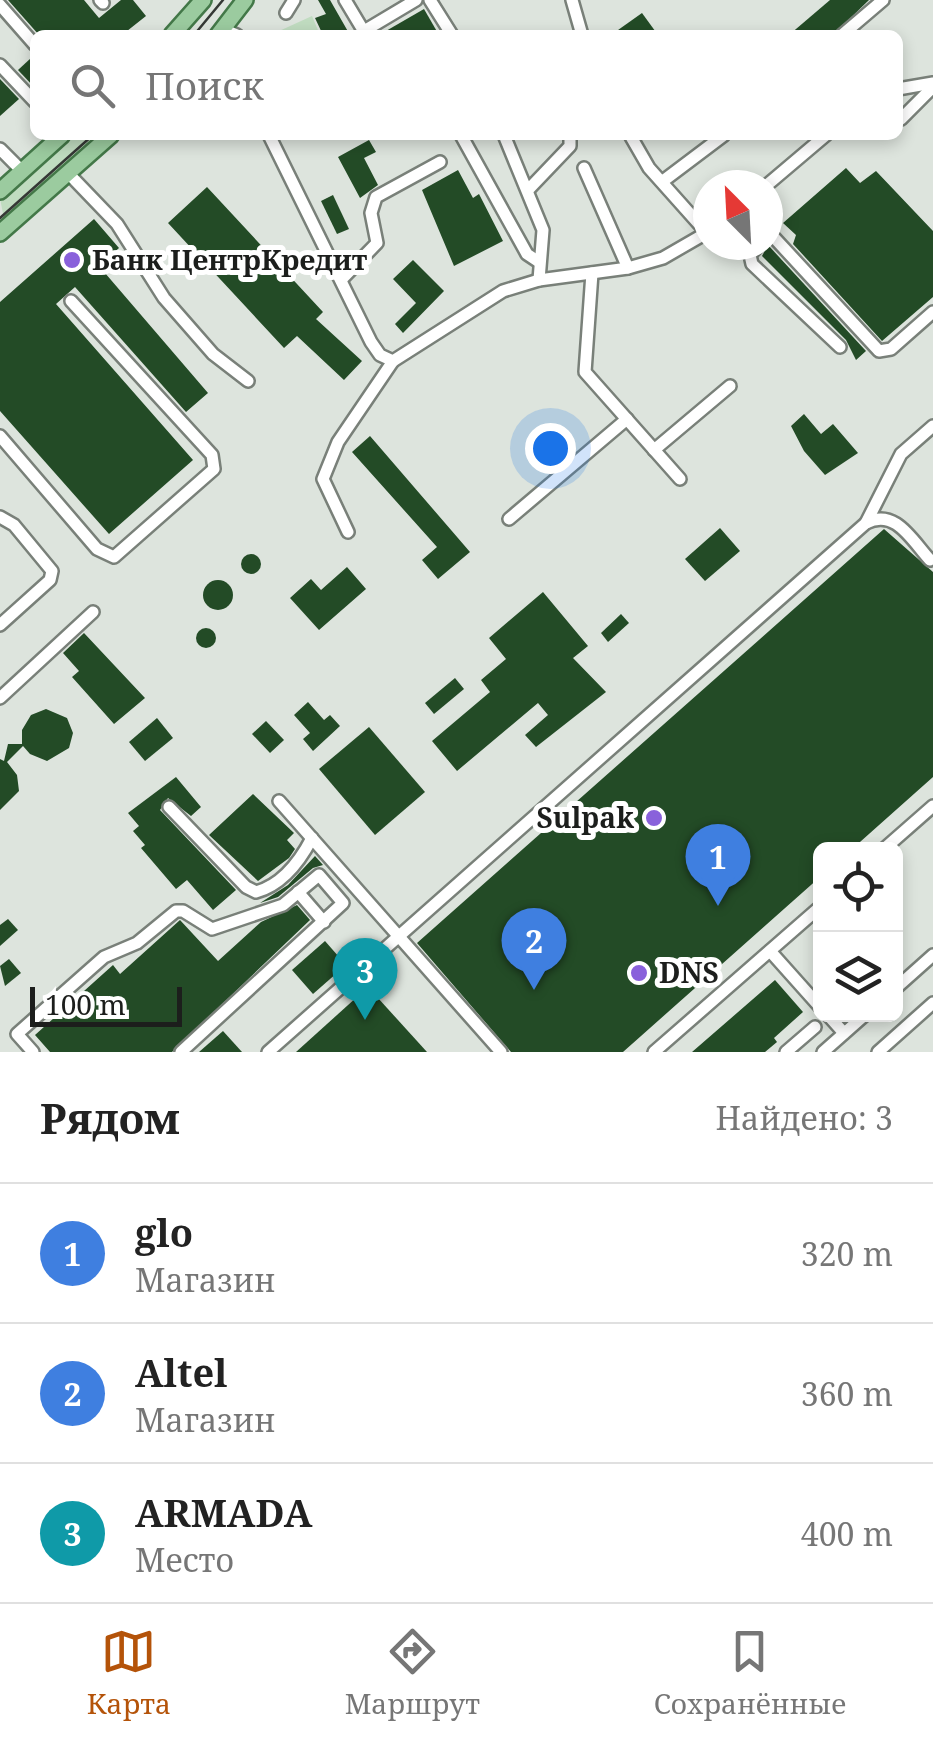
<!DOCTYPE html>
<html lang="ru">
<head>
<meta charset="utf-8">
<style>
	body { margin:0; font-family:"Noto Serif",serif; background:#f6f6f6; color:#222 }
	.controls { position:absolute; right:30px; bottom:30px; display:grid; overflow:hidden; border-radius:15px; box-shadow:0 5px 15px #0003 }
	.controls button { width:90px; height:90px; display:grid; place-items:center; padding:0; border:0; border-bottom:2px solid #e0e0e0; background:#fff; color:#222; font:50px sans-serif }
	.compass { position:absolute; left:693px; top:170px; width:90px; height:90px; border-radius:50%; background:#fff; box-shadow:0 5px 15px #0003; rotate:336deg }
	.scale { position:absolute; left:30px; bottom:25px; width:152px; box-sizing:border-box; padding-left:10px; border:5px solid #1c1e1c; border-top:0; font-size:28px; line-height:35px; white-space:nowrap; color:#1c1e1c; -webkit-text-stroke:8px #fff; paint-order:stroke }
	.you { position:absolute; left:550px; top:448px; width:35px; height:35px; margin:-25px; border:8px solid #fff; border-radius:50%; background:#1a73e8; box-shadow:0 0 0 15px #1a73e833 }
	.badge { display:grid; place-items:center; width:65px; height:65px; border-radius:50%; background:#b45309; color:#fff; font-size:32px; font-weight:700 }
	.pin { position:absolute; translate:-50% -82px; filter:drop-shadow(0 2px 5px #0008) }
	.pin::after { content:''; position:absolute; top:52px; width:35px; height:30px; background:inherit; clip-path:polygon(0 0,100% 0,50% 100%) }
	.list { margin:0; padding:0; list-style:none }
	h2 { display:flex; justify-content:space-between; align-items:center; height:130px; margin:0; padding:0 40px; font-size:42px }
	h2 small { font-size:32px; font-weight:400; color:#767676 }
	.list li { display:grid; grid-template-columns:65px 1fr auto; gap:30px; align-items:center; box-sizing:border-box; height:140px; padding:0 40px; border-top:2px solid #e0e0e0 }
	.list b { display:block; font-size:38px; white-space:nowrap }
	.list p { margin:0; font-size:32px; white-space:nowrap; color:#767676 }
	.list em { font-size:32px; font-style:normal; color:#767676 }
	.icon { flex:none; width:55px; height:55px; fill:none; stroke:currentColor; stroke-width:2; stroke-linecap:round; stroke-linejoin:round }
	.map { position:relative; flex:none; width:933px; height:1052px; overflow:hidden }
	.search { position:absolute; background:#fff; box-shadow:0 5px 15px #0003; left:30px; right:30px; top:30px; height:110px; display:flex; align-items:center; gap:25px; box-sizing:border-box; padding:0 35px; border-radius:15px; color:#767676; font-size:38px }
	.sheet { height:550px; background:#fff }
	nav { display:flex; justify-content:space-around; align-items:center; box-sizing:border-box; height:140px; border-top:2px solid #e0e0e0; background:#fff; font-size:28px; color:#767676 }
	nav a { display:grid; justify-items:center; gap:5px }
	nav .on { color:#b45309 }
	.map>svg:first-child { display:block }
	.green { fill:#c0dcc0 }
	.building { fill:#234b26 }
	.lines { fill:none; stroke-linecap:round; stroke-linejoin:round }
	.minor-casing { stroke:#798079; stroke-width:16 }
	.major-casing { stroke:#437848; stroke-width:20 }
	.minor { stroke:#fff; stroke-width:11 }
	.major { stroke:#9bcb9f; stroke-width:15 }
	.tram { stroke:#353835; stroke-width:2.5 }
	.poi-dot { fill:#8961db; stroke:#fff; stroke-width:4 }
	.labels { text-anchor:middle; stroke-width:10; stroke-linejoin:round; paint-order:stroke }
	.poi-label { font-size:28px; font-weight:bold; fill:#1c1e1c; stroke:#fff; text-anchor:start }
</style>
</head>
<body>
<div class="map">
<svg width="933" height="1052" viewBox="0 0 933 1052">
	<rect width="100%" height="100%" fill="#dde4dd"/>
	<g class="green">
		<path d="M312,16L320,35H278L277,32Z"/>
		<path d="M71,135H97L4,219L0,198Z"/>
	</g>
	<g class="building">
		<path d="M8,0H84L99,18L121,0H133L146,16L122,35H39Z"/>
		<path d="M318,0H330L350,35H323L315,18L326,14Z"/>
		<path d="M830,0H869L833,35H789Z"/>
		<path d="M424,9L439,35H379Z"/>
		<path d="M642,13L658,35H611Z"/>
		<path d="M31,58L35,62V88L18,70Z"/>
		<path d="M0,79L19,99L0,116Z"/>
		<path d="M369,140L376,152L364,158L378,185L360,198L338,157Z"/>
		<path d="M846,168L860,183L876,171L933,231V297L882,341L793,244L796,235L783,223Z"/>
		<path d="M458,170L473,198L479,194L503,241L454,266L422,190Z"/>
		<path d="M207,187L323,312L316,319L362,361L344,380L297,336L284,348L168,223Z"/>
		<path d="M333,195L349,229L337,234L321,201Z"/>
		<path d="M94,219L119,248L99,266L208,393L186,412L75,287L56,304L193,460L109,534L0,411V302Z"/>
		<path d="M768,245L866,351L856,360L846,340L762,256Z"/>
		<path d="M413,260L444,291L403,333L395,324L416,303L393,279Z"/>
		<path d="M804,414L821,434L833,424L858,453L825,475L804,451L791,426Z"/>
		<path d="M370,436L470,552L438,579L422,560L437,547L352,452Z"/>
		<path d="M720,528L740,551L705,581L685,559Z"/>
		<path d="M884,529L933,572V777L851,850H820V877L623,1052H511L417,943Z"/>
		<circle cx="251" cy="564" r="10"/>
		<path d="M347,567L366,589L319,630L290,598L311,579L321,590Z"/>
		<circle cx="218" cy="595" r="15"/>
		<path d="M543,592L588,646L573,658L606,692L536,747L525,735L548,715L538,703L457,771L432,741L490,692L481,680L506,659L489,638Z"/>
		<path d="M621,614L629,623L608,642L601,633Z"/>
		<circle cx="206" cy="638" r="10"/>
		<path d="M84,633L145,698L114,724L72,677L79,671L63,653Z"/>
		<path d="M455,678L464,689L434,714L425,703Z"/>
		<path d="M308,702L324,720L330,715L340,726L313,751L303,739L310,733L294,715Z"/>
		<path d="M46,709L67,718L73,733L69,748L47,761L30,754L23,746L7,762L17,775L19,791L0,810V759L4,761L8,744H22V730L31,715Z"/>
		<path d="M157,718L173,738L145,761L129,742Z"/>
		<path d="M266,721L284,740L270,753L252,734Z"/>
		<path d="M369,727L425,792L375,835L319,769Z"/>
		<path d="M176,777L201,807L191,816L168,798L160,810L236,890L213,910L187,880L176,889L141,848L145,845L133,831L139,826L128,813Z"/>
		<path d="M253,794L294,833L287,840L295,849L289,858L258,881L209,835Z"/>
		<path d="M315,856L323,865L313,868L278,897L260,903L288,885Z"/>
		<path d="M297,905L310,920L172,1052H50L35,1035L113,965L120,974L180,920L218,961L261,922Z"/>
		<path d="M8,919L18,930L0,946V925Z"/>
		<path d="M325,941L346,965L313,994L292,970Z"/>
		<path d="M9,959L21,973L5,986L0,966Z"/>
		<path d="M775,980L803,1012L774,1038L777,1042L765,1052H692Z"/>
		<path d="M368,987L427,1052H296Z"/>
		<path d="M223,1031L242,1052H199Z"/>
	</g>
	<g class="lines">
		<g class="minor-casing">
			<g id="minor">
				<path d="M100,0L103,3"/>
				<path d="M345,0L366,35"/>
				<path d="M430,0L452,35"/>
				<path d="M572,0L582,35"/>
				<path d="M0,5L35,45"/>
				<path d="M286,13L294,0"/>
				<path d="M223,29L237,35"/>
				<path d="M364,31L416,0"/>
				<path d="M842,35L883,0"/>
				<path d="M0,65L35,102"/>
				<path d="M898,89L933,83"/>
				<path d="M901,119L933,87"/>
				<path d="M269,135L371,342L380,355L393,361L503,291L539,280L628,268L663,258L708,232"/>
				<path d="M461,135L527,254L539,262"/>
				<path d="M504,135L543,230L539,280"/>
				<path d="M630,135L649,168L707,233"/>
				<path d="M0,149L22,171"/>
				<path d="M584,168L628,268"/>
				<path d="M68,173L117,224L164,298L213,354L248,381"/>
				<path d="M663,181L724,135"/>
				<path d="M767,185L826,135"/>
				<path d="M528,190L570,146V135"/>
				<path d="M768,231L879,351L891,349L933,312"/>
				<path d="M759,245L750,255L752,264L840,347"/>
				<path d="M592,273L585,372L680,479"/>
				<path d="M342,279L377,243L371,213L376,197L440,162"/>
				<path d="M0,436L97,549L114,557L214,469L212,455L71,301"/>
				<path d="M654,450L730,386"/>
				<path d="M0,517L14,525L52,571L50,580L0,625"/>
				<path d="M509,519L627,419"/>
				<path d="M866,523L901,454L933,426"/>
				<path d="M348,532L323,479L338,442L393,361"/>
				<path d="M0,698L93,612"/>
				<path d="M279,801L501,1052"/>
				<path d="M169,807L246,887L256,892C282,885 300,861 312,838"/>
				<path d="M884,849L933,806"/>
				<path d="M298,892L324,922"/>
				<path d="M770,951L820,1007"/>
				<path d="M896,988L933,955"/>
				<path d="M827,1014L844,1033"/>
				<path d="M33,1052L17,1034L104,957L137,943L176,911H183L212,929L283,905L319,875L343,903L181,1052"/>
				<path d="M268,1052L866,523C895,508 911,539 930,560"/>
				<path d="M654,1052L820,907"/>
				<path d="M786,1052L815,1027"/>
				<path d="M823,1052L866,1014"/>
				<path d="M878,1052L933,1003"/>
			</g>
		</g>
		<g class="major-casing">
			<g id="major">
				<path d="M172,35L203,0"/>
				<path d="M218,35L245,0"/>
				<path d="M0,191L62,135"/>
				<path d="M0,233L111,135"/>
			</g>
		</g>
		<use href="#minor" class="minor"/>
		<use href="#major" class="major"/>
		<g class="tram">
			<path d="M194,35L223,0"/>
			<path d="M0,218L93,135"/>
		</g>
	</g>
	<g class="poi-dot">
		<circle cx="72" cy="260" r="10"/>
		<circle cx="654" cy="818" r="10"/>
		<circle cx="639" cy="973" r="10"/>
	</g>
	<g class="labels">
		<g class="poi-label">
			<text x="92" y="270">Банк ЦентрКредит</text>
			<text x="634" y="828" text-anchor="end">Sulpak</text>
			<text x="659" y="983">DNS</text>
		</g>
	</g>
</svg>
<div class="controls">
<button><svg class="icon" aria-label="locate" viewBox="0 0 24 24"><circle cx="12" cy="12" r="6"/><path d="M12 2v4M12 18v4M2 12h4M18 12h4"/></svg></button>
<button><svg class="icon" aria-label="layers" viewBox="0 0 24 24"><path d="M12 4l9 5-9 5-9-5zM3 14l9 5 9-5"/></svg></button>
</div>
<svg class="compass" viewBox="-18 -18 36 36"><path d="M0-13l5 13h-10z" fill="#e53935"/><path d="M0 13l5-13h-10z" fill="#767676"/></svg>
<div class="scale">100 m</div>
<div class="you"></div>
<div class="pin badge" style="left:718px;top:906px;background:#3f7fe0">1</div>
<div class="pin badge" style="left:534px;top:990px;background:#3f7fe0">2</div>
<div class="pin badge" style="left:365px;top:1020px;background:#0f9aa8">3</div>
<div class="search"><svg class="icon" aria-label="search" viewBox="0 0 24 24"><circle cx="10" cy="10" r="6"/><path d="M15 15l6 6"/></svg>Поиск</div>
</div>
<section class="sheet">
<h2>Рядом<small>Найдено: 3</small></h2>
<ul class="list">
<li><span class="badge" style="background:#3f7fe0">1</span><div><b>glo</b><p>Магазин</p></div><em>320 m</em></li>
<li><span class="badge" style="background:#3f7fe0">2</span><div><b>Altel</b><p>Магазин</p></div><em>360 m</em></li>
<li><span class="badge" style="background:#0f9aa8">3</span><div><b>ARMADA</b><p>Место</p></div><em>400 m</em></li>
</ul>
</section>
<nav>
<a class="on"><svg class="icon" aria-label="map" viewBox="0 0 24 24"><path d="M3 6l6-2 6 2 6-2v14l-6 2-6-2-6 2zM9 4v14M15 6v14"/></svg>Карта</a>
<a><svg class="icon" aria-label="directions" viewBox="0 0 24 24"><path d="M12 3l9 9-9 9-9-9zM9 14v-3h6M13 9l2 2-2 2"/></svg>Маршрут</a>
<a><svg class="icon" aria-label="saved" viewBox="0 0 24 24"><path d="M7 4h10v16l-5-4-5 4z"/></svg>Сохранённые</a>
</nav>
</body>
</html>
